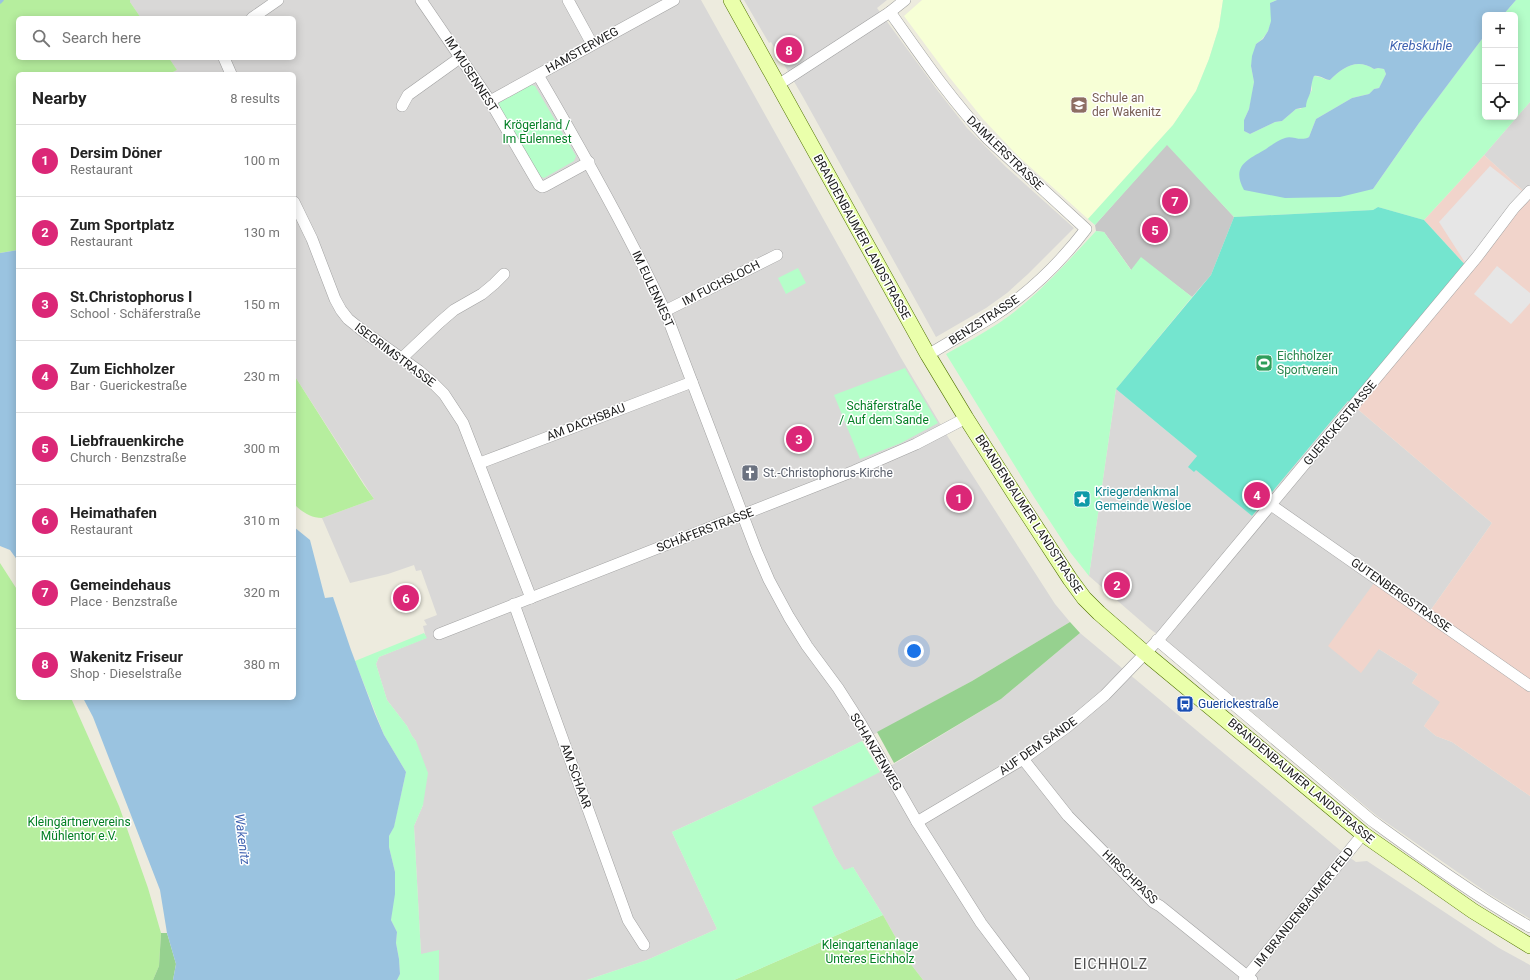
<!DOCTYPE html>
<html lang="en">
<head>
<meta charset="utf-8">
<style>
	body { margin:0; font-family:Roboto,sans-serif; background:#f6f6f6; color:#222 }
	.controls { position:absolute; right:12px; top:12px; display:grid; overflow:hidden; border-radius:6px; box-shadow:0 2px 10px #0003 }
	.controls button { width:36px; height:36px; display:grid; place-items:center; padding:0; border:0; border-bottom:1px solid #e0e0e0; background:#fff; color:#222; font:20px sans-serif }
	.you { position:absolute; left:914px; top:651px; width:14px; height:14px; margin:-10px; border:3px solid #fff; border-radius:50%; background:#1a73e8; box-shadow:0 0 0 6px #1a73e833 }
	.badge { display:grid; place-items:center; width:26px; height:26px; border-radius:50%; background:#db2777; color:#fff; font-size:13px; font-weight:700 }
	.pin { position:absolute; translate:-50% -50%; border:2px solid #fff; box-shadow:0 1px 4px #0006 }
	.list { margin:0; padding:0; list-style:none }
	h2 { display:flex; justify-content:space-between; align-items:center; height:52px; margin:0; padding:0 16px; font-size:17px }
	h2 small { font-size:13px; font-weight:400; color:#767676 }
	.list li { display:grid; grid-template-columns:26px 1fr auto; gap:12px; align-items:center; box-sizing:border-box; height:72px; padding:0 16px; border-top:1px solid #e0e0e0 }
	.list b { display:block; font-size:15px; white-space:nowrap }
	.list p { margin:0; font-size:13px; white-space:nowrap; color:#767676 }
	.list em { font-size:13px; font-style:normal; color:#767676 }
	.icon { flex:none; width:22px; height:22px; fill:none; stroke:currentColor; stroke-width:2; stroke-linecap:round; stroke-linejoin:round }
	.map { position:relative; flex:none; width:1530px; height:980px; overflow:hidden }
	.search { position:absolute; background:#fff; box-shadow:0 2px 10px #0003; left:16px; top:16px; width:280px; height:44px; display:flex; align-items:center; gap:10px; box-sizing:border-box; padding:0 14px; border-radius:6px; color:#767676; font-size:15px }
	.panel { position:absolute; background:#fff; box-shadow:0 2px 10px #0003; left:16px; top:72px; width:280px; height:628px; border-radius:6px }
	.map>svg:first-child { display:block }
	.residential { fill:#d9d8d7 }
	.commercial { fill:#f1d4cb }
	.education { fill:#f7ffd6 }
	.religious { fill:#c8c8c8 }
	.grass { fill:#b6ee9e }
	.forest { fill:#96d18f }
	.park { fill:#b5fec9 }
	.pitch { fill:#74e5cf }
	.parking { fill:#e6e6e6 }
	.water { fill:#9ac3e0 }
	.lines { fill:none; stroke-linecap:round; stroke-linejoin:round }
	.stream { stroke:#9ac3e0; stroke-width:3.5 }
	.minor-casing { stroke:#a1a1a1; stroke-width:12 }
	.secondary-casing { stroke:#507300; stroke-width:16 }
	.minor { stroke:#fff; stroke-width:11 }
	.secondary { stroke:#eaffab; stroke-width:15 }
	.labels { text-anchor:middle; stroke-width:3; stroke-linejoin:round; paint-order:stroke }
	.street-label { font-size:12px; fill:#1a1a1a; stroke:#fff }
	.education-label { font-size:12px; fill:#785e54; stroke:#fff; text-anchor:start }
	.park-label { font-size:12px; fill:#027f24; stroke:#fff }
	.leisure-label { font-size:12px; fill:#27864d; stroke:#fff; text-anchor:start }
	.worship-label { font-size:12px; fill:#5b616d; stroke:#fff; text-anchor:start }
	.culture-label { font-size:12px; fill:#0d838f; stroke:#fff; text-anchor:start }
	.transit-label { font-size:12px; fill:#164399; stroke:#fff; text-anchor:start }
	.water-label { font-size:13px; font-style:italic; fill:#4063b1; stroke:#fff }
	.quarter-label { font-size:14px; letter-spacing:1px; fill:#4d4d4d; stroke:#fff }
</style>
</head>
<body>
<div class="map">
<svg width="1530" height="980" viewBox="0 0 1530 980">
	<rect width="100%" height="100%" fill="#edebde"/>
	<g class="residential">
		<path d="M130,0H701L901,358L948,437L1055,604L1070,622L972,681L862,741L742,800L672,832L717,929L647,960L587,980H439V951L421,955L414,826L423,805L416,741L412,736L407,726L387,700L376,664L379,657L426,638L423,626L427,625L424,620L437,615L421,570L416,571L414,565L388,574L350,583L322,518L374,499L294,375V74H169L177,70L169,58H294V18H141L130,2Z"/>
		<path d="M744,0H887L877,8L938,91L967,128L1006,167L1074,228L1028,274L1007,293L986,308L936,337L803,97L771,42L769,43Z"/>
		<path d="M1530,102V197L1484,155Z"/>
		<path d="M1116,389L1197,456L1189,467L1196,469L1252,516L1348,401L1492,523L1428,614L1379,649L1418,674L1412,683L1441,702L1424,726L1436,736L1452,742L1530,796V919L1489,894L1377,816L1168,642L1150,629L1089,576Z"/>
		<path d="M1080,633L1341,851L1356,862L1367,861L1499,948L1530,965V980H923L910,963L883,915L853,867L844,871L835,856L811,807L894,764L1001,699Z"/>
	</g>
	<path class="commercial" d="M1484,155L1530,197V796L1452,742L1436,736L1424,726L1440,702L1412,683L1418,674L1379,649L1361,673L1328,646L1377,579L1428,614L1492,523L1354,406L1468,268L1424,220Z"/>
	<path class="education" d="M922,0H1223L1219,27L1209,59L1196,91L1173,125L1088,219L1018,156L983,119L950,78L904,16Z"/>
	<path class="religious" d="M1167,144L1234,217L1211,275L1192,297L1141,258L1132,271L1104,232L1096,231L1095,225Z"/>
	<g class="grass">
		<path d="M0,0H130V2L141,18H18V58H169L177,70L169,74H18V250L0,253Z"/>
		<path d="M294,375L364,485L374,499L322,518C311,518 302,512 294,504Z"/>
		<path d="M0,563L18,591V698H71L119,806L148,888L161,933L159,966L153,980H0Z"/>
		<path d="M883,915L910,963L923,980H734Z"/>
	</g>
	<g class="forest">
		<path d="M1070,622L1080,633L1001,699L894,763L877,732L972,681Z"/>
		<path d="M161,933H167L176,964L173,980H153L159,966Z"/>
	</g>
	<g class="park">
		<path d="M1223,0H1277L1272,2C1269,6 1271,7 1271,11C1273,25 1267,37 1256,44L1251,66L1254,82L1252,96L1249,109L1244,120V131L1250,134L1275,122L1282,121L1296,109H1301L1312,90L1311,82L1314,76C1321,76 1324,80 1330,80C1343,67 1357,58 1374,69L1378,68L1384,69L1386,74L1379,88L1374,89L1369,94L1352,98L1316,119L1309,137L1304,140L1373,189L1419,123L1485,35V117H1515V15H1503L1516,0H1530V102L1484,155L1424,220L1378,207L1373,210L1234,217L1167,145L1095,225L1088,219L1173,125L1196,91L1209,59L1219,27Z"/>
		<path d="M531,85L535,86L576,156L574,161L544,178L539,176L499,107V103Z"/>
		<path d="M1096,231L1104,232L1131,270L1141,257L1192,297L1116,389L1089,576L1070,552L1034,497L946,354C964,344 982,334 999,323C1036,298 1066,263 1096,231Z"/>
		<path d="M798,268L806,283L786,294L778,278Z"/>
		<path d="M905,368L938,423L901,443L860,459L834,395Z"/>
		<path d="M424,633L427,638L379,657L376,664L387,700L407,726L412,736L416,741L428,773L423,805L414,826L421,954L439,950V980H397L400,974L399,959L396,943L397,932L391,920L395,872L389,847V836L394,826L406,772L384,735L355,661Z"/>
		<path d="M862,741L880,772L812,807L835,856L844,870L853,867L883,915L734,980H587L647,960L717,929L672,832L742,800Z"/>
	</g>
	<path class="pitch" d="M1378,207L1424,220L1468,268L1354,406L1348,401L1252,516L1196,470L1194,472L1188,467L1197,456L1116,389L1211,275L1234,217L1373,210Z"/>
	<g class="parking">
		<path d="M1490,166L1522,191L1466,264L1439,222Z"/>
		<path d="M1497,266L1530,293V303L1511,324L1474,294Z"/>
	</g>
	<g class="water">
		<path d="M1277,0H1516L1503,15H1485V35L1419,123L1373,189L1340,197L1285,198L1244,190C1231,166 1247,160 1266,149C1272,145 1278,140 1285,138C1292,135 1300,142 1309,137L1316,119L1352,98L1369,94L1374,89L1379,88L1386,74L1384,69L1378,68L1374,69C1357,58 1343,67 1330,80C1324,80 1321,75 1314,76C1312,81 1312,83 1311,88C1311,95 1306,99 1306,107L1296,109L1282,121L1275,122L1250,134L1244,131V120L1249,109L1254,82L1251,66L1252,56L1256,44L1263,39L1268,31L1271,21L1270,3Z"/>
		<path d="M18,250V561L10,550L0,546V253Z"/>
		<path d="M294,527L310,540L325,598L333,597L351,650L375,714L384,735L406,772L394,827L389,836V847L395,872V894L391,920L397,932L396,943L399,959L400,974L397,980H173L176,964L167,933L160,890L93,717L83,698H294Z"/>
	</g>
	<g class="lines">
		<path class="stream" d="M0,2L2,0"/>
		<g class="minor-casing">
			<g id="minor">
				<path d="M421,0L490,101L539,185L542,187L545,186L589,162"/>
				<path d="M568,0L592,44"/>
				<path d="M890,12C921,56 951,100 988,139L1086,229C1060,263 1028,294 992,317C971,330 949,342 928,355"/>
				<path d="M252,18L278,0"/>
				<path d="M224,58L231,74"/>
				<path d="M538,75C583,152 627,230 665,311L756,550L769,580L789,617L807,646L838,688L861,724L917,822L981,923L1024,980"/>
				<path d="M778,85L890,12L905,0"/>
				<path d="M490,101L674,0"/>
				<path d="M402,106L408,95L461,57"/>
				<path d="M294,202L312,239L335,299L341,310L348,319L363,331L419,371L433,383L444,394L463,423L531,598"/>
				<path d="M665,311L777,255"/>
				<path d="M402,358L440,322L454,310L482,294L494,284L504,274"/>
				<path d="M480,463L692,382"/>
				<path d="M1271,505L1530,686"/>
				<path d="M514,604L628,920L644,945"/>
				<path d="M439,634L854,471L916,444L966,418"/>
				<path d="M1157,640L1371,820C1422,857 1475,896 1530,927"/>
				<path d="M1023,759L1068,816L1153,902L1160,906L1252,980"/>
				<path d="M917,822L1023,759L1067,727L1105,695L1159,639L1477,257L1514,208L1530,191"/>
				<path d="M1244,980L1363,834"/>
			</g>
		</g>
		<g class="secondary-casing">
			<path id="secondary" d="M731,0L928,355L966,418L1017,498L1070,579L1084,598L1099,613L1145,653L1363,834L1473,911L1530,946"/>
		</g>
		<use href="#minor" class="minor"/>
		<use href="#secondary" class="secondary"/>
	</g>
	<defs>
		<g id="school-square" transform="scale(0.9)"><rect x="-9" y="-9" width="18" height="18" rx="4" fill="#8d6e63" stroke="#fff"/><path d="M0-5L7-2L0 1L-7-2ZM-4 1L0 2.5L4 1V4Q0 6-4 4Z" fill="#fff"/></g>
		<g id="stadium-square" transform="scale(0.9)"><rect x="-9" y="-9" width="18" height="18" rx="4" fill="#2e9e5b" stroke="#fff"/><path d="M0-5a6.5 5 0 1 0 0 10a6.5 5 0 1 0 0-10ZM-3.5-1.8h7v3.6h-7Z" fill="#fff"/></g>
		<g id="church-square" transform="scale(0.9)"><rect x="-9" y="-9" width="18" height="18" rx="4" fill="#6b7280" stroke="#fff"/><path d="M-1.2-6h2.4v3.5h3.3v2.4h-3.3V6h-2.4V-.1h-3.3v-2.4h3.3Z" fill="#fff"/></g>
		<g id="sight-square" transform="scale(0.9)"><rect x="-9" y="-9" width="18" height="18" rx="4" fill="#0f9aa8" stroke="#fff"/><path d="M0-6L1.8-2.2L6-1.7L2.9 1.2L3.7 5.4L0 3.3L-3.7 5.4L-2.9 1.2L-6-1.7L-1.8-2.2Z" fill="#fff"/></g>
		<g id="bus-square" transform="scale(0.9)"><rect x="-9" y="-9" width="18" height="18" rx="4" fill="#1a4fb4" stroke="#fff"/><path d="M-5-6H5V4H4V6H2V4H-2V6H-4V4H-5ZM-3.5-4V0h7V-4ZM-3.5 1.2v1.5H-2V1.2ZM2 1.2v1.5H3.5V1.2Z" fill="#fff"/></g>
	</defs>
	<g fill-rule="evenodd">
		<use href="#school-square" x="1079" y="105"/>
		<use href="#stadium-square" x="1264" y="363"/>
		<use href="#church-square" x="750" y="473"/>
		<use href="#sight-square" x="1082" y="499"/>
		<use href="#bus-square" x="1185" y="704"/>
	</g>
	<g class="labels">
		<g class="street-label">
			<text transform="translate(582 50) rotate(-29)" y="4">HAMSTERWEG</text>
			<text transform="translate(471 74) rotate(57)" y="4">IM MUSENNEST</text>
			<text transform="translate(1005 153) rotate(44)" y="4">DAIMLERSTRASSE</text>
			<text transform="translate(862 237) rotate(61)" y="4">BRANDENBAUMER LANDSTRASSE</text>
			<text transform="translate(721 283) rotate(-27)" y="4">IM FUCHSLOCH</text>
			<text transform="translate(653 289) rotate(65)" y="4">IM EULENNEST</text>
			<text transform="translate(984 320) rotate(-33)" y="4">BENZSTRASSE</text>
			<text transform="translate(395 355) rotate(37)" y="4">ISEGRIMSTRASSE</text>
			<text transform="translate(586 422) rotate(-21)" y="4">AM DACHSBAU</text>
			<text transform="translate(1340 423) rotate(-50)" y="4">GUERICKESTRASSE</text>
			<text transform="translate(1029 514) rotate(57)" y="4">BRANDENBAUMER LANDSTRASSE</text>
			<text transform="translate(705 530) rotate(-21)" y="4">SCHÄFERSTRASSE</text>
			<text transform="translate(1401 595) rotate(35)" y="4">GUTENBERGSTRASSE</text>
			<text transform="translate(1038 746) rotate(-35)" y="4">AUF DEM SANDE</text>
			<text transform="translate(876 752) rotate(59)" y="4">SCHANZENWEG</text>
			<text transform="translate(576 776) rotate(70)" y="4">AM SCHAAR</text>
			<text transform="translate(1301 781) rotate(40)" y="4">BRANDENBAUMER LANDSTRASSE</text>
			<text transform="translate(1130 877) rotate(44)" y="4">HIRSCHPASS</text>
			<text transform="translate(1304 907) rotate(-51)" y="4">IM BRANDENBAUMER FELD</text>
		</g>
		<g class="education-label">
			<text x="1092" y="102">Schule an<tspan x="1092" dy="14">der Wakenitz</tspan></text>
		</g>
		<g class="park-label">
			<text x="537" y="129">Krögerland /<tspan x="537" dy="14">Im Eulennest</tspan></text>
			<text x="884" y="410">Schäferstraße<tspan x="884" dy="14">/ Auf dem Sande</tspan></text>
			<text x="79" y="826">Kleingärtnervereins<tspan x="79" dy="14">Mühlentor e.V.</tspan></text>
			<text x="870" y="949">Kleingartenanlage<tspan x="870" dy="14">Unteres Eichholz</tspan></text>
		</g>
		<g class="leisure-label">
			<text x="1277" y="360">Eichholzer<tspan x="1277" dy="14">Sportverein</tspan></text>
		</g>
		<g class="worship-label">
			<text x="763" y="477">St.-Christophorus-Kirche</text>
		</g>
		<g class="culture-label">
			<text x="1095" y="496">Kriegerdenkmal<tspan x="1095" dy="14">Gemeinde Wesloe</tspan></text>
		</g>
		<g class="transit-label">
			<text x="1198" y="708">Guerickestraße</text>
		</g>
		<g class="water-label">
			<text x="1421" y="50">Krebskuhle</text>
			<text transform="translate(243 839) rotate(83)" y="5">Wakenitz</text>
		</g>
		<g class="quarter-label">
			<text x="1111" y="969">EICHHOLZ</text>
		</g>
	</g>
</svg>
<div class="controls">
<button>+</button>
<button>−</button>
<button><svg class="icon" aria-label="locate" viewBox="0 0 24 24"><circle cx="12" cy="12" r="6"/><path d="M12 2v4M12 18v4M2 12h4M18 12h4"/></svg></button>
</div>
<div class="you"></div>
<div class="pin badge" style="left:959px;top:498px">1</div>
<div class="pin badge" style="left:1117px;top:585px">2</div>
<div class="pin badge" style="left:799px;top:439px">3</div>
<div class="pin badge" style="left:1257px;top:495px">4</div>
<div class="pin badge" style="left:1155px;top:230px">5</div>
<div class="pin badge" style="left:406px;top:598px">6</div>
<div class="pin badge" style="left:1175px;top:201px">7</div>
<div class="pin badge" style="left:789px;top:50px">8</div>
<div class="search"><svg class="icon" aria-label="search" viewBox="0 0 24 24"><circle cx="10" cy="10" r="6"/><path d="M15 15l6 6"/></svg>Search here</div>
<section class="panel">
<h2>Nearby<small>8 results</small></h2>
<ul class="list">
<li><span class="badge">1</span><div><b>Dersim Döner</b><p>Restaurant</p></div><em>100 m</em></li>
<li><span class="badge">2</span><div><b>Zum Sportplatz</b><p>Restaurant</p></div><em>130 m</em></li>
<li><span class="badge">3</span><div><b>St.Christophorus I</b><p>School · Schäferstraße</p></div><em>150 m</em></li>
<li><span class="badge">4</span><div><b>Zum Eichholzer</b><p>Bar · Guerickestraße</p></div><em>230 m</em></li>
<li><span class="badge">5</span><div><b>Liebfrauenkirche</b><p>Church · Benzstraße</p></div><em>300 m</em></li>
<li><span class="badge">6</span><div><b>Heimathafen</b><p>Restaurant</p></div><em>310 m</em></li>
<li><span class="badge">7</span><div><b>Gemeindehaus</b><p>Place · Benzstraße</p></div><em>320 m</em></li>
<li><span class="badge">8</span><div><b>Wakenitz Friseur</b><p>Shop · Dieselstraße</p></div><em>380 m</em></li>
</ul>
</section>
</div>
</body>
</html>
